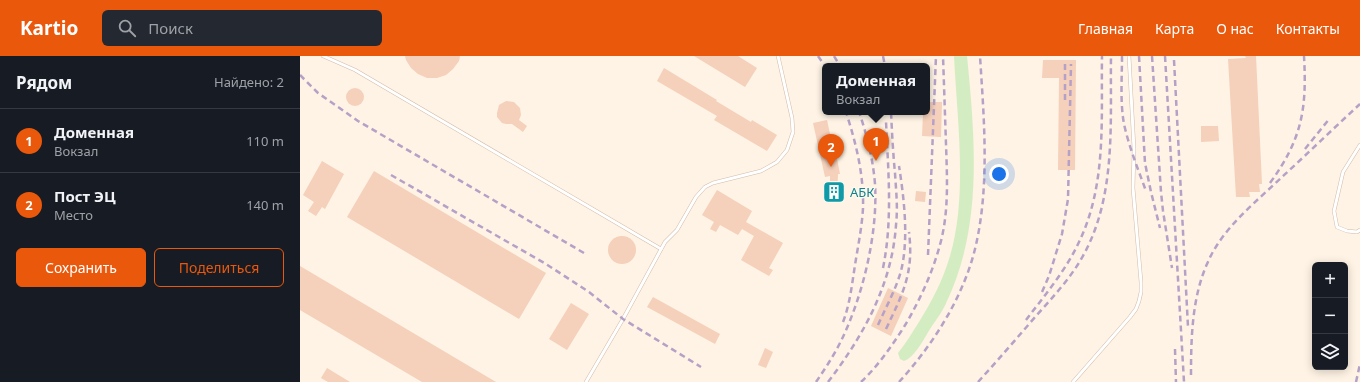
<!DOCTYPE html>
<html lang="ru">
<head>
<meta charset="utf-8">
<style>
	body { margin:0; font-family:"Noto Sans",sans-serif; background:#242831; color:#f1f3f6 }
	.controls { position:absolute; right:12px; bottom:12px; display:grid; overflow:hidden; border-radius:6px; box-shadow:0 2px 10px #0003 }
	.controls button { width:36px; height:36px; display:grid; place-items:center; padding:0; border:0; border-bottom:1px solid #363941; background:#171b24; color:#f1f3f6; font:20px sans-serif }
	.you { position:absolute; left:699px; top:118px; width:14px; height:14px; margin:-10px; border:3px solid #fff; border-radius:50%; background:#1a73e8; box-shadow:0 0 0 6px #1a73e833 }
	.badge { display:grid; place-items:center; width:26px; height:26px; border-radius:50%; background:#ea580c; color:#fff; font-size:13px; font-weight:700 }
	.pin { position:absolute; translate:-50% -33px; filter:drop-shadow(0 1px 2px #0008) }
	.pin::after { content:''; position:absolute; top:21px; width:14px; height:12px; background:inherit; clip-path:polygon(0 0,100% 0,50% 100%) }
	.popup { position:absolute; left:522px; top:7px; width:108px; height:52px; box-sizing:border-box; display:grid; place-content:center; border-radius:6px; background:#171b24; filter:drop-shadow(0 1px 3px #0005); font-size:13px; white-space:nowrap; color:#9ea1a6 }
	.popup b { font-size:15px; color:#f1f3f6 }
	.popup::after { content:''; position:absolute; left:50%; top:100%; margin-left:-8px; border:8px solid transparent; border-top-color:#171b24 }
	.list { margin:0; padding:0; list-style:none }
	h2 { display:flex; justify-content:space-between; align-items:center; height:52px; margin:0; padding:0 16px; font-size:17px }
	h2 small { font-size:13px; font-weight:400; color:#9ea1a6 }
	.list li { display:grid; grid-template-columns:26px 1fr auto; gap:12px; align-items:center; box-sizing:border-box; height:64px; padding:0 16px; border-top:1px solid #363941 }
	.list b { display:block; font-size:15px; white-space:nowrap }
	.list p { margin:0; font-size:13px; white-space:nowrap; color:#9ea1a6 }
	.list em { font-size:13px; font-style:normal; color:#9ea1a6 }
	.actions { display:flex; gap:8px; padding:12px 16px }
	.actions a { flex:1; padding:9px 0; border:1px solid #ea580c; border-radius:6px; text-align:center; font-size:14px; color:#ea580c }
	.actions .main { background:#ea580c; color:#fff }
	.icon { flex:none; width:22px; height:22px; fill:none; stroke:currentColor; stroke-width:2; stroke-linecap:round; stroke-linejoin:round }
	.map { position:relative; flex:none; width:1060px; height:326px; overflow:hidden }
	header { display:flex; align-items:center; gap:24px; box-sizing:border-box; height:56px; padding:0 20px; background:#ea580c; color:#fff }
	header strong { font-size:19px }
	nav { display:flex; gap:22px; margin-inline-start:auto; font-size:14px }
	.search { width:280px; height:36px; background:#242831; display:flex; align-items:center; gap:10px; box-sizing:border-box; padding:0 14px; border-radius:6px; color:#9ea1a6; font-size:15px }
	main { display:flex }
	aside { flex:1; background:#171b24 }
	.map>svg:first-child { display:block }
	.green { fill:#d4ecc1 }
	.building { fill:#f5d0ba }
	.lines { fill:none; stroke-linecap:round; stroke-linejoin:round }
	.lane-casing { stroke:#d2bcac; stroke-width:4 }
	.lane { stroke:#fff; stroke-width:3 }
	.rail { stroke:#b5a1c8; stroke-width:2.5; stroke-dasharray:6 4; stroke-linecap:butt }
	.labels { text-anchor:middle; stroke-width:3; stroke-linejoin:round; paint-order:stroke }
	.culture-label { font-size:13px; fill:#0d838f; stroke:#fff7ec; text-anchor:start }
</style>
</head>
<body>
<header>
<strong>Kartio</strong>
<div class="search"><svg class="icon" aria-label="search" viewBox="0 0 24 24"><circle cx="10" cy="10" r="6"/><path d="M15 15l6 6"/></svg>Поиск</div>
<nav><a>Главная</a><a>Карта</a><a>О нас</a><a>Контакты</a></nav>
</header>
<main>
<aside>
<h2>Рядом<small>Найдено: 2</small></h2>
<ul class="list">
<li><span class="badge">1</span><div><b>Доменная</b><p>Вокзал</p></div><em>110 m</em></li>
<li><span class="badge">2</span><div><b>Пост ЭЦ</b><p>Место</p></div><em>140 m</em></li>
</ul>
<div class="actions"><a class="main">Сохранить</a><a>Поделиться</a></div>
</aside>
<div class="map">
<svg width="1060" height="326" viewBox="0 0 1060 326">
	<rect width="100%" height="100%" fill="#fef3e4"/>
	<path class="green" d="M654,0H667C675,81 683,169 647,245C643,255 636,264 630,273C624,283 614,302 604,305L600,303L598,297C606,287 612,277 619,266C632,245 643,224 650,200C668,139 657,63 654,0Z"/>
	<g class="building">
		<path d="M105,0H160L159,5L153,13L146,19L137,22H127L118,18L111,12L106,4Z"/>
		<path d="M394,0H438L457,12L445,31Z"/>
		<path d="M945,0H956L962,128H959L960,136H949L950,141H936L928,3L946,2Z"/>
		<path d="M743,4H776L775,114H758L759,22H742Z"/>
		<path d="M364,12L417,44L416,45L451,66L452,64L477,79L467,95L414,64L417,60L357,25Z"/>
		<circle cx="55" cy="41" r="9"/>
		<path d="M206,45L214,46L220,52L221,59L219,64L227,70L223,76L212,68H206L202,67L197,61V57L199,49Z"/>
		<path d="M627,46H642L641,81L622,80L623,57L627,56Z"/>
		<path d="M527,64L532,87H534L540,118H538L537,143H530V120L525,121L513,67Z"/>
		<path d="M901,70H918L919,85L901,86Z"/>
		<path d="M22,105L44,118L25,153L22,151L16,160L8,155L14,146L3,139Z"/>
		<path d="M74,115L246,217L219,263L47,161Z"/>
		<path d="M417,134L452,155L446,166L483,187L469,212L473,214L469,220L441,204L454,180L442,173L438,179L420,169L416,176L410,173L414,166L402,159Z"/>
		<path d="M616,135L626,136L625,146L615,145Z"/>
		<circle cx="322" cy="194" r="14"/>
		<path d="M0,210L196,326H122L0,254Z"/>
		<path d="M588,232L608,242L591,280L571,270Z"/>
		<path d="M353,241L420,278L415,288L347,251Z"/>
		<path d="M271,247L289,258L267,294L249,283Z"/>
		<path d="M465,292L473,296L466,312L458,309Z"/>
		<path d="M27,312L50,326H28L21,322Z"/>
	</g>
	<g class="lines">
		<g class="lane-casing">
			<g id="lane">
				<path d="M23,0L55,14L361,193"/>
				<path d="M1060,89L1043,116L1034,155L1037,171L1047,175L1057,176L1060,174"/>
				<path d="M286,326L323,263L365,186L377,174L396,141L405,131L413,127L461,115L477,106L487,94L493,76L492,62L478,0"/>
				<path d="M773,326L830,261L836,253L839,245L841,236V226L833,132L834,93L829,0"/>
			</g>
		</g>
		<use href="#lane" class="lane"/>
		<g class="rail">
			<path d="M518,0L525,10"/>
			<path d="M534,0L540,10"/>
			<path d="M583,0L585,10"/>
			<path d="M822,0C822,22 820,46 824,68C829,91 838,113 846,135"/>
			<path d="M839,0L845,107L851,136L860,172"/>
			<path d="M852,0L861,136L863,155L872,212"/>
			<path d="M865,0L884,326"/>
			<path d="M874,4L888,271"/>
			<path d="M765,8V44"/>
			<path d="M0,19L18,37L58,65L284,197"/>
			<path d="M1005,93L1030,62"/>
			<path d="M91,119L246,208L289,236L323,263L401,311"/>
			<path d="M970,127C1002,83 1007,53 1004,0"/>
			<path d="M628,199L636,0"/>
			<path d="M583,212C593,163 588,114 586,65"/>
			<path d="M742,236L749,220L762,178L768,143L771,8"/>
			<path d="M726,264C745,239 766,214 779,186C807,128 801,62 802,0"/>
			<path d="M543,266C550,248 552,228 555,209C558,190 562,171 563,152C564,119 556,87 546,56"/>
			<path d="M578,269C586,251 596,233 601,215C609,183 604,142 599,110"/>
			<path d="M586,273C603,237 614,217 609,176"/>
			<path d="M875,293L876,326"/>
			<path d="M891,319C891,282 892,242 907,208C922,172 955,147 982,121C1008,97 1034,72 1060,48"/>
			<path d="M516,326C525,313 534,299 541,285C563,240 578,177 575,128C573,103 567,79 559,56"/>
			<path d="M528,326C564,279 592,228 596,169C598,151 596,134 595,117C593,97 592,76 591,56"/>
			<path d="M561,326C578,310 591,291 604,271C620,244 633,216 641,185C649,153 647,120 646,88C645,59 644,29 643,0"/>
			<path d="M599,326C632,290 663,242 675,193C690,131 684,64 680,0"/>
			<path d="M678,326C698,304 717,282 736,260C752,242 768,225 780,205C817,144 810,68 811,0"/>
			<path d="M1056,326L1060,308"/>
		</g>
	</g>
	<defs>
		<g id="building-square" transform="scale(1.15)"><rect x="-9" y="-9" width="18" height="18" rx="4" fill="#0f9aa8" stroke="#fff7ec"/><path d="M-4-6H4V6H1V3H-1V6H-4ZM-2.5-4.3h1.7v1.8h-1.7ZM.8-4.3h1.7v1.8H.8ZM-2.5-1h1.7V.8h-1.7ZM.8-1h1.7V.8H.8Z" fill="#fff"/></g>
	</defs>
	<g fill-rule="evenodd">
		<use href="#building-square" x="534" y="136"/>
	</g>
	<g class="labels">
		<g class="culture-label">
			<text x="550" y="141">АБК</text>
		</g>
	</g>
</svg>
<div class="controls">
<button>+</button>
<button>−</button>
<button><svg class="icon" aria-label="layers" viewBox="0 0 24 24"><path d="M12 4l9 5-9 5-9-5zM3 14l9 5 9-5"/></svg></button>
</div>
<div class="you"></div>
<div class="pin badge" style="left:576px;top:105px">1</div>
<div class="popup"><b>Доменная</b>Вокзал</div>
<div class="pin badge" style="left:531px;top:111px">2</div>
</div>
</main>
</body>
</html>
